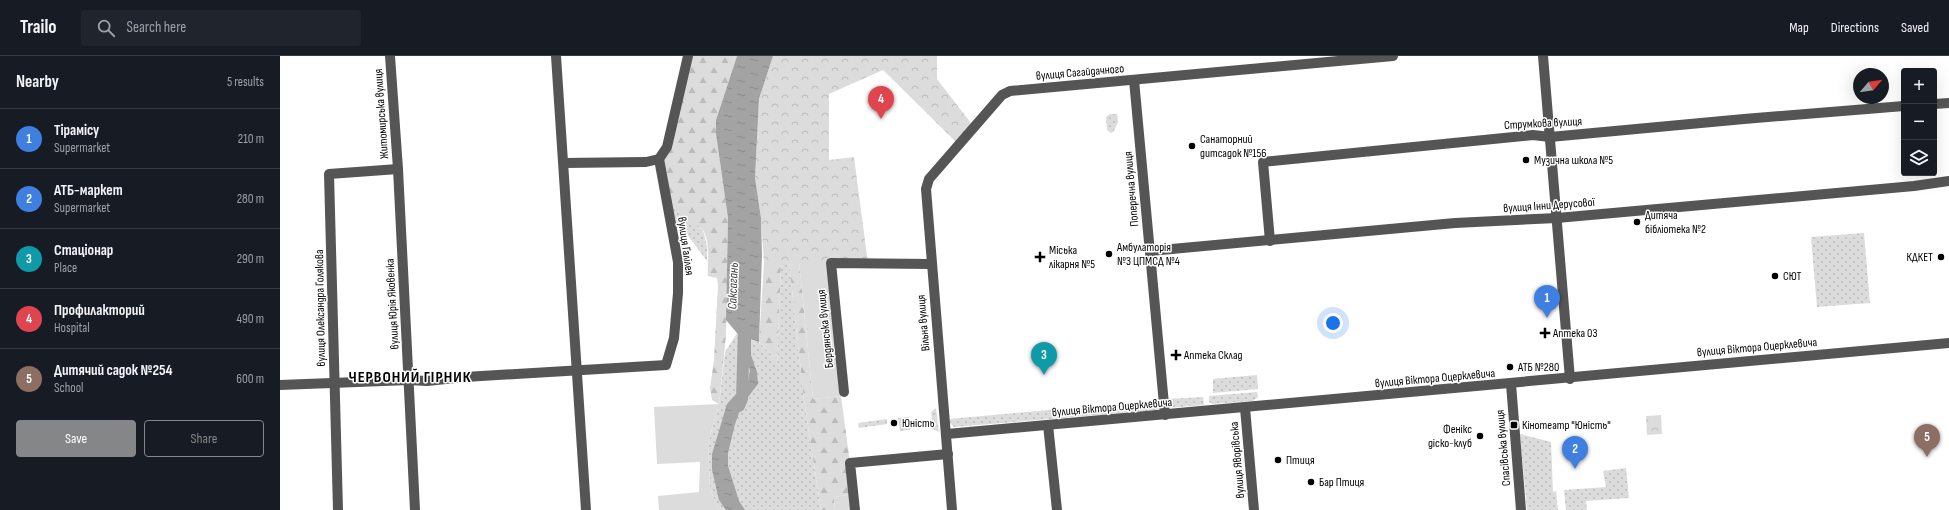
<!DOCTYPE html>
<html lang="en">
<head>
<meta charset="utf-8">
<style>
	body { margin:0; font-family:"Sofia Sans Condensed",sans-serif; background:#20242c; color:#f1f3f6 }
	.controls { position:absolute; right:12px; top:12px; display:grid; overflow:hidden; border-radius:4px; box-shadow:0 4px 16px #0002 }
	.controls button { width:36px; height:36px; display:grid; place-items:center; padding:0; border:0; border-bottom:1px solid #363941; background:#171b24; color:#f1f3f6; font:20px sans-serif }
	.compass { position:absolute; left:1573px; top:12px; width:36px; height:36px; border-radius:50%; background:#171b24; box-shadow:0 4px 16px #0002; rotate:61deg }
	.you { position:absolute; left:1053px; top:267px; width:14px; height:14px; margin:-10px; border:3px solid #fff; border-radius:50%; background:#1a73e8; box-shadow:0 0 0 6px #1a73e833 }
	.badge { display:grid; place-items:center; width:26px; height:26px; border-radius:50%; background:#858687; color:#fff; font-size:13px; font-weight:700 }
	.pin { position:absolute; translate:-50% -33px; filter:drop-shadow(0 1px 2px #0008) }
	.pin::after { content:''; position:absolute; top:21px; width:14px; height:12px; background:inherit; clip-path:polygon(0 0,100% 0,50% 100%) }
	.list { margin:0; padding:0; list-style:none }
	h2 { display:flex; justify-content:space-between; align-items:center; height:52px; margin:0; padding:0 16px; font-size:17px }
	h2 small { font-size:13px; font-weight:400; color:#9ea1a6 }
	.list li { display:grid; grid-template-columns:26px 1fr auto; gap:12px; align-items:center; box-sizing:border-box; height:60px; padding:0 16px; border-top:1px solid #363941 }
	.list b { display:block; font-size:15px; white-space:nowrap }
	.list p { margin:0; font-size:13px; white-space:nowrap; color:#9ea1a6 }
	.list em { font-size:13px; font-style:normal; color:#9ea1a6 }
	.actions { display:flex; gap:8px; padding:12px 16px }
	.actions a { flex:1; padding:9px 0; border:1px solid #858687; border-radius:4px; text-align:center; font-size:14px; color:#858687 }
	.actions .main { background:#858687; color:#fff }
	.icon { flex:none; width:22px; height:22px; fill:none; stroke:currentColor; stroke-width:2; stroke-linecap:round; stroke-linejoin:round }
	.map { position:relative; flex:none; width:1669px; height:454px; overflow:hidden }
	header { display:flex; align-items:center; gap:24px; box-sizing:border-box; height:56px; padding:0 20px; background:#171b24; border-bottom:1px solid #363941 }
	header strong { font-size:19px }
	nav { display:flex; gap:22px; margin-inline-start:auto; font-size:14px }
	.search { width:280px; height:36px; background:#20242c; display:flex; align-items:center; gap:10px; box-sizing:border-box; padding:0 14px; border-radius:4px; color:#9ea1a6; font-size:15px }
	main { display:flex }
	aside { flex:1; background:#171b24 }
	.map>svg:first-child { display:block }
	.grass { fill:url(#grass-dots) }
	.forest { fill:url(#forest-firs) }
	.park { fill:url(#park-crowns) }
	.garden { fill:#dcdcdc }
	.water { fill:url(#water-ripples) }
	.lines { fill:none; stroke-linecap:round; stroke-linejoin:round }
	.river { stroke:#a3a3a3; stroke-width:12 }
	.minor { stroke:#555; stroke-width:10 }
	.poi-dot { fill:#000; stroke:#fff; stroke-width:1.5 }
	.labels { text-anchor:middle; stroke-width:3; stroke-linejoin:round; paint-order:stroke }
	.street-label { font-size:12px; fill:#000; stroke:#fff }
	.poi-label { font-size:12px; fill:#000; stroke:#fff; text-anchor:start }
	.water-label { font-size:13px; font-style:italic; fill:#444; stroke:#fff }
	.district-label { font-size:16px; font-weight:bold; letter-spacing:1px; fill:#000; stroke:#fff }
</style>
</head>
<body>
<header>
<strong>Trailo</strong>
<div class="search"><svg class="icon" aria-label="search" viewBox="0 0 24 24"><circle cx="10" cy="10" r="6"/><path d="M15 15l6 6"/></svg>Search here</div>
<nav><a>Map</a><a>Directions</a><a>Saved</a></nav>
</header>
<main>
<aside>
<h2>Nearby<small>5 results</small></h2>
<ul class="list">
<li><span class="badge" style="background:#3f7fe0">1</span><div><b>Тірамісу</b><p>Supermarket</p></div><em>210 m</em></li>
<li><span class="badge" style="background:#3f7fe0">2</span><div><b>АТБ-маркет</b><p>Supermarket</p></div><em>280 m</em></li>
<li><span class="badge" style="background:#0f9aa8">3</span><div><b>Стаціонар</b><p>Place</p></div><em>290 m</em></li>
<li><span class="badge" style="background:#e0444e">4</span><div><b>Профилакторий</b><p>Hospital</p></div><em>490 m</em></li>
<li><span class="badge" style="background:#8d6e63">5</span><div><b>Дитячий садок №254</b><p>School</p></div><em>600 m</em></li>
</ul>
<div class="actions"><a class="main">Save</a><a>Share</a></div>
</aside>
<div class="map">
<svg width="1669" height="454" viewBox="0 0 1669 454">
	<defs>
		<pattern id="grass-dots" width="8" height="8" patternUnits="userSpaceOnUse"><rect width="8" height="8" fill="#dcdcdc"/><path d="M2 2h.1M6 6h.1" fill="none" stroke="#bbb" stroke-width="1.8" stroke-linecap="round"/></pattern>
		<pattern id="forest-firs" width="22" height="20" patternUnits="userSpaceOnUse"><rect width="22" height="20" fill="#dcdcdc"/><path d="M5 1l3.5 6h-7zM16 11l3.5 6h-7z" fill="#bbb"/></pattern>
		<pattern id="park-crowns" width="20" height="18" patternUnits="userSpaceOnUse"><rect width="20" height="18" fill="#dcdcdc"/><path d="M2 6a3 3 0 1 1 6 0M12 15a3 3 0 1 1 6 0" fill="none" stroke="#bbb"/></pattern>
		<pattern id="water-ripples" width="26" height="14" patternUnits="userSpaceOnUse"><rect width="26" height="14" fill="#a3a3a3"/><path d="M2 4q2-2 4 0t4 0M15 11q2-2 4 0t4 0" fill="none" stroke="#8b8b8b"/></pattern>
	</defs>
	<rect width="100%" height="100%" fill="#fff"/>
	<g class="grass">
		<path d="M830,58H837L838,66L834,75L831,77L827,74L826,61Z"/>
		<path d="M391,141L405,163L418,169L424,177L427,191V205L403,173L391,165Z"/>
		<path d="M1584,177L1590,247L1537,251L1531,181Z"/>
		<path d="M501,206H509L524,344L541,454H439L430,433L428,387L439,348L445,296L457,277L479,286L491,298L497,310Z"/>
		<path d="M977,319L978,333L933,337V323Z"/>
		<path d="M977,336L978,341L973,345L932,348L929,346V340Z"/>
		<path d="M923,341L924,349L887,352L886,343Z"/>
		<path d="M880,344V351L877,354L674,371L670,367V363Z"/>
		<path d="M656,352L659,376L653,373L651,356Z"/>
		<path d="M629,361L630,374L620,375L618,362Z"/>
		<path d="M607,363V368L579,372L578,367Z"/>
		<path d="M1240,378L1271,386L1273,436L1276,435L1278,454H1247Z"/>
		<path d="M1346,412L1349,442L1306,445L1307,454H1286L1284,434L1326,431L1323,415Z"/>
	</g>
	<g class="forest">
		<path d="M408,0H457L436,64V78L448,162L446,279L439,348L432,344L430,332L434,304L438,229L437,222L428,220C427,207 430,191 425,178C421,168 411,168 404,162C397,156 386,136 385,128C378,94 400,34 408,0Z"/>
		<path d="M501,206L497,312L491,298L479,286L484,207Z"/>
		<path d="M509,206H519L533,343L561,340L570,407L573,438L554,441L555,454H541L524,344Z"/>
	</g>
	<g class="park">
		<path d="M493,0H657V23L694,71L679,89L603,14L549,38V104L574,101L588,207H484L481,162L475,122L479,43Z"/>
		<path d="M1381,359L1382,378L1367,379L1366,360Z"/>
	</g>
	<g class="garden">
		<path d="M519,206L546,207L561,340L533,343Z"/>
		<path d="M439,348L428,387L430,433L439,454H379L378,440L419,436L420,406L377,408L374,351Z"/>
		<path d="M573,438L575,454H555L554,441Z"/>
	</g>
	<path class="water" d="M457,0H493L479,43L475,122L481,162L482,199L479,286L471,283V299L477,316L478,328L462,349L455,368L448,397V410L459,445L465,454H446L439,444L432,414V398L447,348L456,338L467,331L470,315L461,279L457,277L446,264L448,162L436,78V64Z"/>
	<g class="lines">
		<path class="river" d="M459,350L462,343L464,273"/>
		<g class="minor">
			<path d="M110,0L118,113L135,454"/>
			<path d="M276,0L306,454"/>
			<path d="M1263,0L1290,323"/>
			<path d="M854,24L885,359"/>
			<path d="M1654,48L1669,47"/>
			<path d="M379,103L387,91L408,0"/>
			<path d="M284,107L366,106L379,103"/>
			<path d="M990,185L983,106L1253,79L1270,81L1464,63L1624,50"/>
			<path d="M870,195L1175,167L1277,162L1634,130L1669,125"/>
			<path d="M1231,328L1241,454"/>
			<path d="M0,329L129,324L147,325L185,321L386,309L394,282L398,237V206L379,103"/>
			<path d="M564,336L551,207L651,208"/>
			<path d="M965,352L974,454"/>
			<path d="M768,369L777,454"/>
			<path d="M667,378L1669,287"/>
			<path d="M58,454L49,118L118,113"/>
			<path d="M575,454L570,407L668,398"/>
			<path d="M672,454L646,133L649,123L722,39L730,35L1113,0"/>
		</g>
	</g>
	<g class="poi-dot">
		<circle cx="912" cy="90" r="4"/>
		<circle cx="1246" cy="104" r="4"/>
		<circle cx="1357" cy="166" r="4"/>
		<circle cx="829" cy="198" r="4"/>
		<path d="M758 195h4v4h4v4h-4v4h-4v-4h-4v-4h4z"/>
		<circle cx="1661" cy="201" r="4"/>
		<circle cx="1495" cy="220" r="4"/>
		<path d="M1263 271h4v4h4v4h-4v4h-4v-4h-4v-4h4z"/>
		<path d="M894 293h4v4h4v4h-4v4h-4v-4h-4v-4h4z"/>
		<circle cx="1230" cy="311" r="4"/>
		<circle cx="614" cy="367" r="4"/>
		<rect x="1230" y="365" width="8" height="8" rx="2"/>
		<circle cx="1200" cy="380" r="4"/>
		<circle cx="998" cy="404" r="4"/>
		<circle cx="1031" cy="426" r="4"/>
	</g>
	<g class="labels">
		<g class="street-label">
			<text transform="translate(800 16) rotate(-5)" y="4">вулиця Сагайдачного</text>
			<text transform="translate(101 58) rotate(-94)" y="4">Житомирська вулиця</text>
			<text transform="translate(1263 67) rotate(-3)" y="4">Струмкова вулиця</text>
			<text transform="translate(851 133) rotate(-95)" y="4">Поперечна вулиця</text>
			<text transform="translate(1269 149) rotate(-4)" y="4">вулиця Інни Дерусової</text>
			<text transform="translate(406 190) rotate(82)" y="4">вулиця Галілея</text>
			<text transform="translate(112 248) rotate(-93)" y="4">вулиця Юрія Яковенка</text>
			<text transform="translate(40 252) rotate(-91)" y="4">вулиця Олександра Голякова</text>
			<text transform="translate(643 267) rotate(-95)" y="4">Вільна вулиця</text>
			<text transform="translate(545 273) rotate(-96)" y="4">Бердянська вулиця</text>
			<text transform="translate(1477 291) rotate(-5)" y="4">вулиця Віктора Оцерклевича</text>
			<text transform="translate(1155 322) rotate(-5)" y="4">вулиця Віктора Оцерклевича</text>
			<text transform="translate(832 351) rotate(-5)" y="4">вулиця Віктора Оцерклевича</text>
			<text transform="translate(1223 392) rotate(-95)" y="4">Спасівська вулиця</text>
			<text transform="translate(957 404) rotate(-95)" y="4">вулиця Яворівська</text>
		</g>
		<g class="poi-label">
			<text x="920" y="87">Санаторний<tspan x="920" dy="14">дитсадок №156</tspan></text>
			<text x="1254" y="108">Музична школа №5</text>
			<text x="1365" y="163">Дитяча<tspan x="1365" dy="14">бібліотека №2</tspan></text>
			<text x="837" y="195">Амбулаторія<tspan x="837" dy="14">№3 ЦПМСД №4</tspan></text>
			<text x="769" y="198">Міська<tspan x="769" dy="14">лікарня №5</tspan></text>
			<text x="1653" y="205" text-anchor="end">КДКЕТ</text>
			<text x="1503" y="224">СЮТ</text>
			<text x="1273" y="281">Аптека 03</text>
			<text x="904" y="303">Аптека Склад</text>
			<text x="1238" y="315">АТБ №280</text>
			<text x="622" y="371">Юність</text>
			<text x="1242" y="373">Кінотеатр "Юність"</text>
			<text x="1192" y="377" text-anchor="end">Фенікс<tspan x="1192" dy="14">діско-клуб</tspan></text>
			<text x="1006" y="408">Птиця</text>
			<text x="1039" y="430">Бар Птиця</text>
		</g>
		<g class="water-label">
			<text transform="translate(452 230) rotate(-88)" y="5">Саксагань</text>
		</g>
		<g class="district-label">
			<text x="130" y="326">ЧЕРВОНИЙ ГІРНИК</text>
		</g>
	</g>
</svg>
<div class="controls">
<button>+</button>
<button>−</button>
<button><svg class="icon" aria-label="layers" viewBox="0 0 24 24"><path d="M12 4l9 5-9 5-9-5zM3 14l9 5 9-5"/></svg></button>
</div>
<svg class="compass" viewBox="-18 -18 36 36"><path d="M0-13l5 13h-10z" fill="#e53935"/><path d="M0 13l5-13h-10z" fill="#9ea1a6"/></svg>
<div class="you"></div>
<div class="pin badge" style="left:1267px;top:262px;background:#3f7fe0">1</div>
<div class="pin badge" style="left:1295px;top:413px;background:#3f7fe0">2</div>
<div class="pin badge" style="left:764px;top:319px;background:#0f9aa8">3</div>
<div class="pin badge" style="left:601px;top:63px;background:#e0444e">4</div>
<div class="pin badge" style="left:1647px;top:401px;background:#8d6e63">5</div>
</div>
</main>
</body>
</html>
